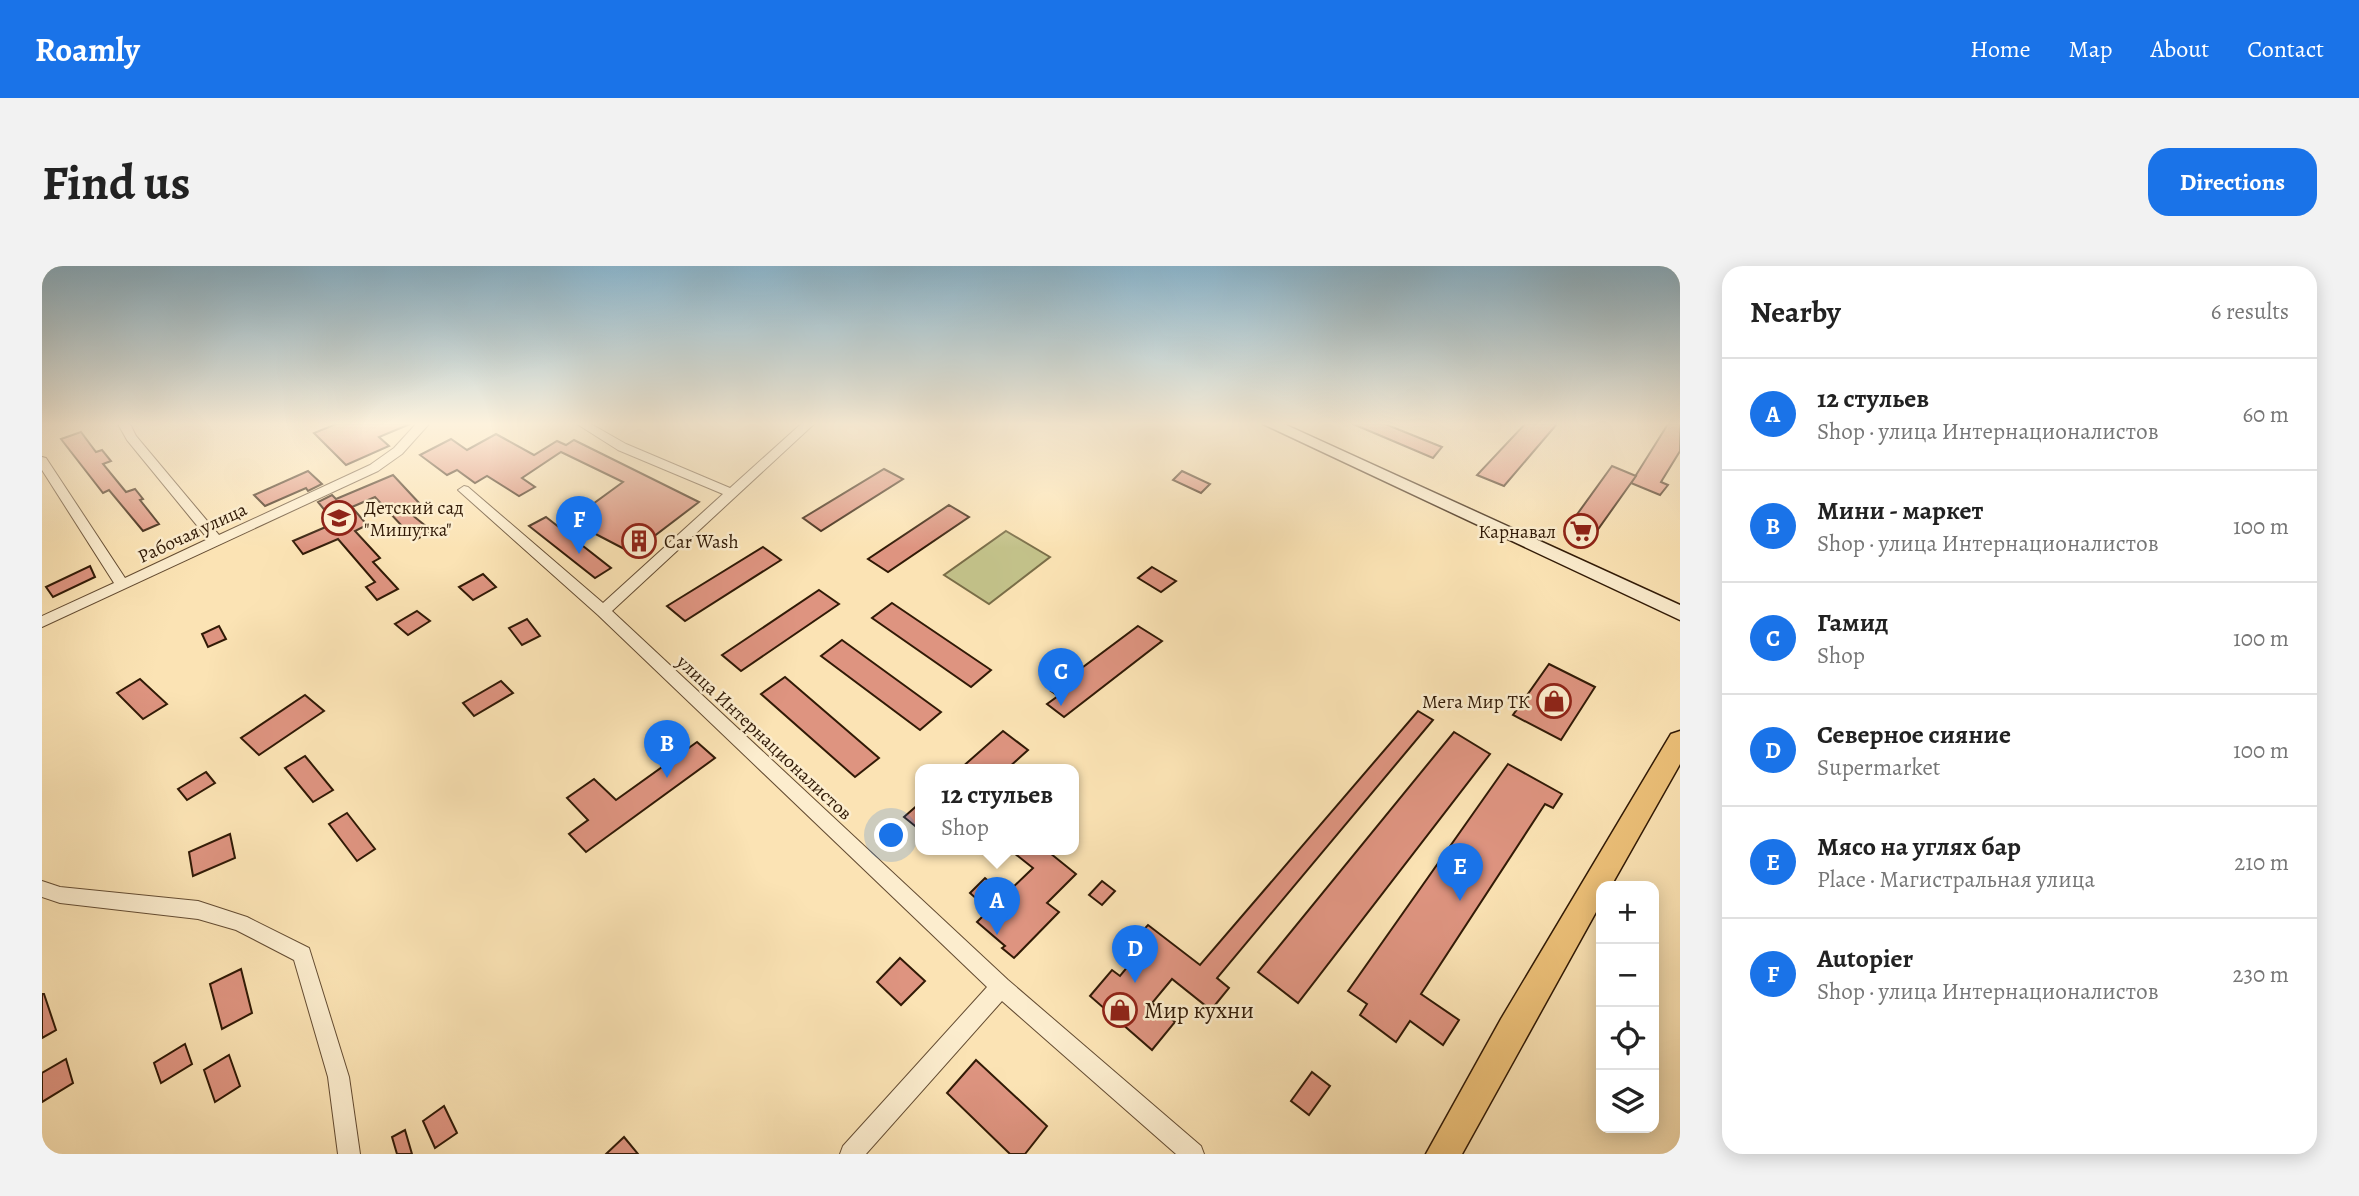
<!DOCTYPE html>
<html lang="en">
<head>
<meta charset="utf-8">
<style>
	body { margin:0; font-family:Alegreya,serif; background:#f2f2f2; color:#222 }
	.controls { position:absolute; right:21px; bottom:21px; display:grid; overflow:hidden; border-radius:14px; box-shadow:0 4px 18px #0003 }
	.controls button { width:63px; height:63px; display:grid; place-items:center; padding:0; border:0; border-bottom:2px solid #e0e0e0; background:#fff; color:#222; font:35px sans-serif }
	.you { position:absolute; left:850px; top:570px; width:24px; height:24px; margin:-18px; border:5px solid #fff; border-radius:50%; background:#1a73e8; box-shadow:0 0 0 10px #1a73e833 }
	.badge { display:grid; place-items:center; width:46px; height:46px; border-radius:50%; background:#1a73e8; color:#fff; font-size:23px; font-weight:700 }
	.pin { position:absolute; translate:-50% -58px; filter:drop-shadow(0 2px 4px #0008) }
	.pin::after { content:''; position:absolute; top:37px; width:24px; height:21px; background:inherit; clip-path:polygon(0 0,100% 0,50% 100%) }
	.popup { position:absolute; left:873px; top:498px; width:164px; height:91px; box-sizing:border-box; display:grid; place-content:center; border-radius:14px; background:#fff; filter:drop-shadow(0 2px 5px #0005); font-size:23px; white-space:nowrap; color:#767676 }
	.popup b { font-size:26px; color:#222 }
	.popup::after { content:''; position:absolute; left:50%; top:100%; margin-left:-14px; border:14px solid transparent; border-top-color:#fff }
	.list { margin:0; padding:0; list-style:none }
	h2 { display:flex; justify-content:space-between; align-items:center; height:91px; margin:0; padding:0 28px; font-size:30px }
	h2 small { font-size:23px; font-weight:400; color:#767676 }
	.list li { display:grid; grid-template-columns:46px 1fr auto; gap:21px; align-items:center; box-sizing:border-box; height:112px; padding:0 28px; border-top:2px solid #e0e0e0 }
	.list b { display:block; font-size:26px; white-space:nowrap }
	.list p { margin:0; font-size:23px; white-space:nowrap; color:#767676 }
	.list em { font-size:23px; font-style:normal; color:#767676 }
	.icon { flex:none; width:38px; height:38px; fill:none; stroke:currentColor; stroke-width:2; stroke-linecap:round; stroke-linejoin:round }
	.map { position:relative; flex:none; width:1638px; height:888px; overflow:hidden; border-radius:21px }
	header { display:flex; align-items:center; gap:42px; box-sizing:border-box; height:98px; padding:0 35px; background:#1a73e8; color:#fff }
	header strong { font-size:33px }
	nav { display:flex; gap:38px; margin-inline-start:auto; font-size:24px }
	.intro { display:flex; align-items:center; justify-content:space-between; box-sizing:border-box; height:168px; padding:0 42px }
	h1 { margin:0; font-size:49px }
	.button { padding:18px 32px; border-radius:21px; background:#1a73e8; color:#fff; font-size:24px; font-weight:700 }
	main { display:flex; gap:42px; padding:0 42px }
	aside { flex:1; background:#fff; border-radius:21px; box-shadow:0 4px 18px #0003 }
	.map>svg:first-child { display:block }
	.green { fill:#c3c28a; stroke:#7a6e48; stroke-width:2 }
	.building { fill:#de9480; stroke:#311a06; stroke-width:2 }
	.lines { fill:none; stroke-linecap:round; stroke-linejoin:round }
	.street-casing { stroke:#644c32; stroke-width:2 }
	.secondary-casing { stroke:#311a06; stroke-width:3 }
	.primary-casing { stroke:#311a06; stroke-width:3 }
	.street { fill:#fcedce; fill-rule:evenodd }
	.secondary { fill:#fcedce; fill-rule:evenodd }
	.primary { fill:#eec27a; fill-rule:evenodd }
	.labels { text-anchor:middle; stroke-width:5; stroke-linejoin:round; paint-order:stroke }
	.poi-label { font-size:19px; fill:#311a06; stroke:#fcedce; text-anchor:start }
	.street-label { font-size:19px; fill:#311a06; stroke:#fcedce }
	.near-poi-label { font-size:23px; fill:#311a06; stroke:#fcedce; text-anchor:start }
</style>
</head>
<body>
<header>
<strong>Roamly</strong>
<nav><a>Home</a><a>Map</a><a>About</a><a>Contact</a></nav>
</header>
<div class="intro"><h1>Find us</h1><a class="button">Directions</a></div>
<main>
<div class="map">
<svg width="1638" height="888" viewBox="0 0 1638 888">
	<rect width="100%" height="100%" fill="#fbe3b4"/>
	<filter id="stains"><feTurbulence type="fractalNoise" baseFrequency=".00286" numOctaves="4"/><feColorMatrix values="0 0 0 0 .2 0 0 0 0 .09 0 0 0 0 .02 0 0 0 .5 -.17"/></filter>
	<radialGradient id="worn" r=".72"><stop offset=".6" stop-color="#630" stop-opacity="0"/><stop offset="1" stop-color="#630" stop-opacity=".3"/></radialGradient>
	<path class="green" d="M964,265L1008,291L947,338L902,309Z"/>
	<g class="building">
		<path d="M294,158H368L337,171L347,180L304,199L272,167Z"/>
		<path d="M1311,158H1343L1400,181L1391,192Z"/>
		<path d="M1483,158H1515L1462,220L1435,209Z"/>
		<path d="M1626,158H1638V185L1619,216L1626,219L1618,229L1589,217Z"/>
		<path d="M39,166L54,186L60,184L69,195L61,198L84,226L93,223L101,233L98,234L117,258L101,265L67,224L61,227L19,173Z"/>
		<path d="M454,168L492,189L515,175L524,179L532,174L657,236L590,287L521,251L541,236L548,240L581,216L519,186L480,212L493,221L477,230L445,210L433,217L415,204L405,209L378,189L409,173L425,184Z"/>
		<path d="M1570,200L1594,210L1547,276L1523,265Z"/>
		<path d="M842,203L861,213L779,265L761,252Z"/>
		<path d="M266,205L280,218L266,225L264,222L223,240L212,229Z"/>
		<path d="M1140,205L1168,218L1159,227L1131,214Z"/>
		<path d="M351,209L378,238L364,244L390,265L373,274L333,231L310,241L325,259L313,265L338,292L331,296L356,323L335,334L324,321L333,316L296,273L261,288L251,275L293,257L276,236L290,229L294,233Z"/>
		<path d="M907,239L927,251L846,306L826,293Z"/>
		<path d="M504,251L569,302L553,312L487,260Z"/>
		<path d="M721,281L739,294L643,355L625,340Z"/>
		<path d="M48,300L53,311L11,331L4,321Z"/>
		<path d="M1110,301L1134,315L1119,326L1096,312Z"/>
		<path d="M441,308L454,321L431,334L417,321Z"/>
		<path d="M777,324L797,338L699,405L680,389Z"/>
		<path d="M850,337L949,404L929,421L830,352Z"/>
		<path d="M375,345L388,355L366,369L353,358Z"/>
		<path d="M485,353L498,370L480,379L467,362Z"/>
		<path d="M177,360L184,373L166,381L160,368Z"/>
		<path d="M1096,360L1120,375L1022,451L1005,438L1016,430L1009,425Z"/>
		<path d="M800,374L899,446L878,464L779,390Z"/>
		<path d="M1507,398L1553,421L1519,474L1471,449Z"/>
		<path d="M743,411L837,492L813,511L719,428Z"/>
		<path d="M98,413L125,438L101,453L75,427Z"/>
		<path d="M459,415L471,427L432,450L421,437Z"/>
		<path d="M263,429L282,445L217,489L199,472Z"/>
		<path d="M1376,445L1391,454L1175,712L1187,722L1169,744L1130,713L1110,737L1133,756L1110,784L1048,730L1070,704L1078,710L1097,687L1087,679L1106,659L1158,699Z"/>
		<path d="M961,465L986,484L965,503H918Z"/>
		<path d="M1412,466L1448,488L1256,737L1216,706Z"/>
		<path d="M655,476L673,492L544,586L527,568L546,554L525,532L552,513L574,534Z"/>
		<path d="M263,490L291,524L271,536L243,502Z"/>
		<path d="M1466,498L1520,528L1511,542L1503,538L1379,728L1417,754L1401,779L1368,755L1354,776L1318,749L1325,738L1306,725Z"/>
		<path d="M164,506L173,517L145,534L136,523Z"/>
		<path d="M878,537V564L862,551Z"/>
		<path d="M305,547L333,583L315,595L287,558Z"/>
		<path d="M188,568L193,592L151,610L147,586Z"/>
		<path d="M967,583H1003L1034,608L1005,637L1017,646L972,692L960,682L963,680L935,656L947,644L928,627L943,612L963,629L991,602Z"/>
		<path d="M1060,615L1073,625L1060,639L1047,629Z"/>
		<path d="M858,692L883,715L859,739L835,716Z"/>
		<path d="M199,703L210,747L180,763L168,718Z"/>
		<path d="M0,728H2L14,764L0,772Z"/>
		<path d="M143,778L150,798L119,817L112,797Z"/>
		<path d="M187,789L198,820L173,836L162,804Z"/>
		<path d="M24,793L31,817L0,836V807Z"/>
		<path d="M934,794L1005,860L983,888H968L905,827Z"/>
		<path d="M1270,806L1288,820L1267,849L1249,835Z"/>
		<path d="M402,840L415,867L393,882L381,855Z"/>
		<path d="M363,864L370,888H355L350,871Z"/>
		<path d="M582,871L596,888H564Z"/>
	</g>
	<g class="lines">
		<g class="street-casing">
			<g id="street">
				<path d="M76,158H88L94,170L177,269L328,199L352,182L374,158H387L360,188L336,205L0,361V350L72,317L0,204V191L4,192L83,312L166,273L85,174Z"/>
				<path d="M535,158H549L584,178L688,222L759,158H772L570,345L966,714L1159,880L1162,888H1134L960,735L824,888H798L801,880L945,721L556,349L416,224L422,220L426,221L561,337L681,228L576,184Z"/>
				<path d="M0,615L18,621L156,635L205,651L267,682L307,811L318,888H296L286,811L252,694L194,664L156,653L18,637L0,631Z"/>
			</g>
		</g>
		<g class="secondary-casing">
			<path id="secondary" d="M1221,158H1242L1638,339V354Z"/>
		</g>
		<g class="primary-casing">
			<path id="primary" d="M1638,465V498L1569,620H1559V637L1420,888H1384L1459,753L1629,468Z"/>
		</g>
		<use href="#street" class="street"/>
		<use href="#secondary" class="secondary"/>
		<use href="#primary" class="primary"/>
	</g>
	<linearGradient id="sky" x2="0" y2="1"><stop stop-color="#8bb8d1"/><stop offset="0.56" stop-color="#fdf2dd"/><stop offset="1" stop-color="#fdf2dd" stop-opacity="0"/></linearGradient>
	<rect width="1638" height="282" fill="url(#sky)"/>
	<defs>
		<g id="school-ring" transform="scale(1.75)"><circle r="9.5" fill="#fcedce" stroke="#8f2418" stroke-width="1.5"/><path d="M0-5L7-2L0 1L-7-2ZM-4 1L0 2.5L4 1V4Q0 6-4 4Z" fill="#8f2418"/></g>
		<g id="supermarket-ring" transform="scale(1.75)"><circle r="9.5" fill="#fcedce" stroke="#8f2418" stroke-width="1.5"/><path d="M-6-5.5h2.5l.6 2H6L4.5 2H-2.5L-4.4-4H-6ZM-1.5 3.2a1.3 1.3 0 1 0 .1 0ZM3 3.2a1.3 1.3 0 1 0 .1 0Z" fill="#8f2418"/></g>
		<g id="building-ring" transform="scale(1.75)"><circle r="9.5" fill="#fcedce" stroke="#8f2418" stroke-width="1.5"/><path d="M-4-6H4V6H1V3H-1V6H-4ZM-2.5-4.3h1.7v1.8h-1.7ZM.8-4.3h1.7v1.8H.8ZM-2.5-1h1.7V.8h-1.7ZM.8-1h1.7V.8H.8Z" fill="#8f2418"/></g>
		<g id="shop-ring" transform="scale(1.75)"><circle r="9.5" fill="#fcedce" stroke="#8f2418" stroke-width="1.5"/><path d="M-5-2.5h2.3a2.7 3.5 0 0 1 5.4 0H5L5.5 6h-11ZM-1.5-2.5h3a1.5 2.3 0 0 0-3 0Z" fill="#8f2418"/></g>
	</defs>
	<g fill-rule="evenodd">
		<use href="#school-ring" x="297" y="252"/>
		<use href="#supermarket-ring" x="1539" y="265"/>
		<use href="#building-ring" x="597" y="275"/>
		<use href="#shop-ring" x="1512" y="435"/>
		<use href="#shop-ring" x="1078" y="744"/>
	</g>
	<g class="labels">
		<g class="poi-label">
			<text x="322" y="248">Детский сад<tspan x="322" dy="22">"Мишутка"</tspan></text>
			<text x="1514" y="272" text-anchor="end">Карнавал</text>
			<text x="622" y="282">Car Wash</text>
			<text x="1488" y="442" text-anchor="end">Мега Мир ТК</text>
		</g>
		<g class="street-label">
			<text transform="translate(150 266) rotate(-25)" y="7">Рабочая улица</text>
			<text transform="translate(723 471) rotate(43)" y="7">улица Интернационалистов</text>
		</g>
		<g class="near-poi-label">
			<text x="1102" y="752">Мир кухни</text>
		</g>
	</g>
	<rect width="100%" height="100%" filter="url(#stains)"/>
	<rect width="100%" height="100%" fill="url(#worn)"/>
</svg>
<div class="controls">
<button>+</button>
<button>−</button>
<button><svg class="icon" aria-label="locate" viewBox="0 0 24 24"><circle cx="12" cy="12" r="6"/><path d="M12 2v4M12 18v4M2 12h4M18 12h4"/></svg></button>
<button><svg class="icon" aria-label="layers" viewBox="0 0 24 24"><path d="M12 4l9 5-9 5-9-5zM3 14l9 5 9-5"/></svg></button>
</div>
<div class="you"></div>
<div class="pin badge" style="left:955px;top:669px">A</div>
<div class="popup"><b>12 стульев</b>Shop</div>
<div class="pin badge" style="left:625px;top:512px">B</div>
<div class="pin badge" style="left:1019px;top:440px">C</div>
<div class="pin badge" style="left:1093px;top:717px">D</div>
<div class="pin badge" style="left:1418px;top:635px">E</div>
<div class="pin badge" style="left:537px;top:288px">F</div>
</div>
<aside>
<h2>Nearby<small>6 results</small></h2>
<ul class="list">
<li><span class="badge">A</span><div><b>12 стульев</b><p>Shop · улица Интернационалистов</p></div><em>60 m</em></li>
<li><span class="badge">B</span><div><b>Мини - маркет</b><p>Shop · улица Интернационалистов</p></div><em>100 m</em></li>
<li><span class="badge">C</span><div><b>Гамид</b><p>Shop</p></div><em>100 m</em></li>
<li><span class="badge">D</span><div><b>Северное сияние</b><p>Supermarket</p></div><em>100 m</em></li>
<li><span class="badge">E</span><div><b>Мясо на углях бар</b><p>Place · Магистральная улица</p></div><em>210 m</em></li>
<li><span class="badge">F</span><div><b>Autopier</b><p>Shop · улица Интернационалистов</p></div><em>230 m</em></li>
</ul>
</aside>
</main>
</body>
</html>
